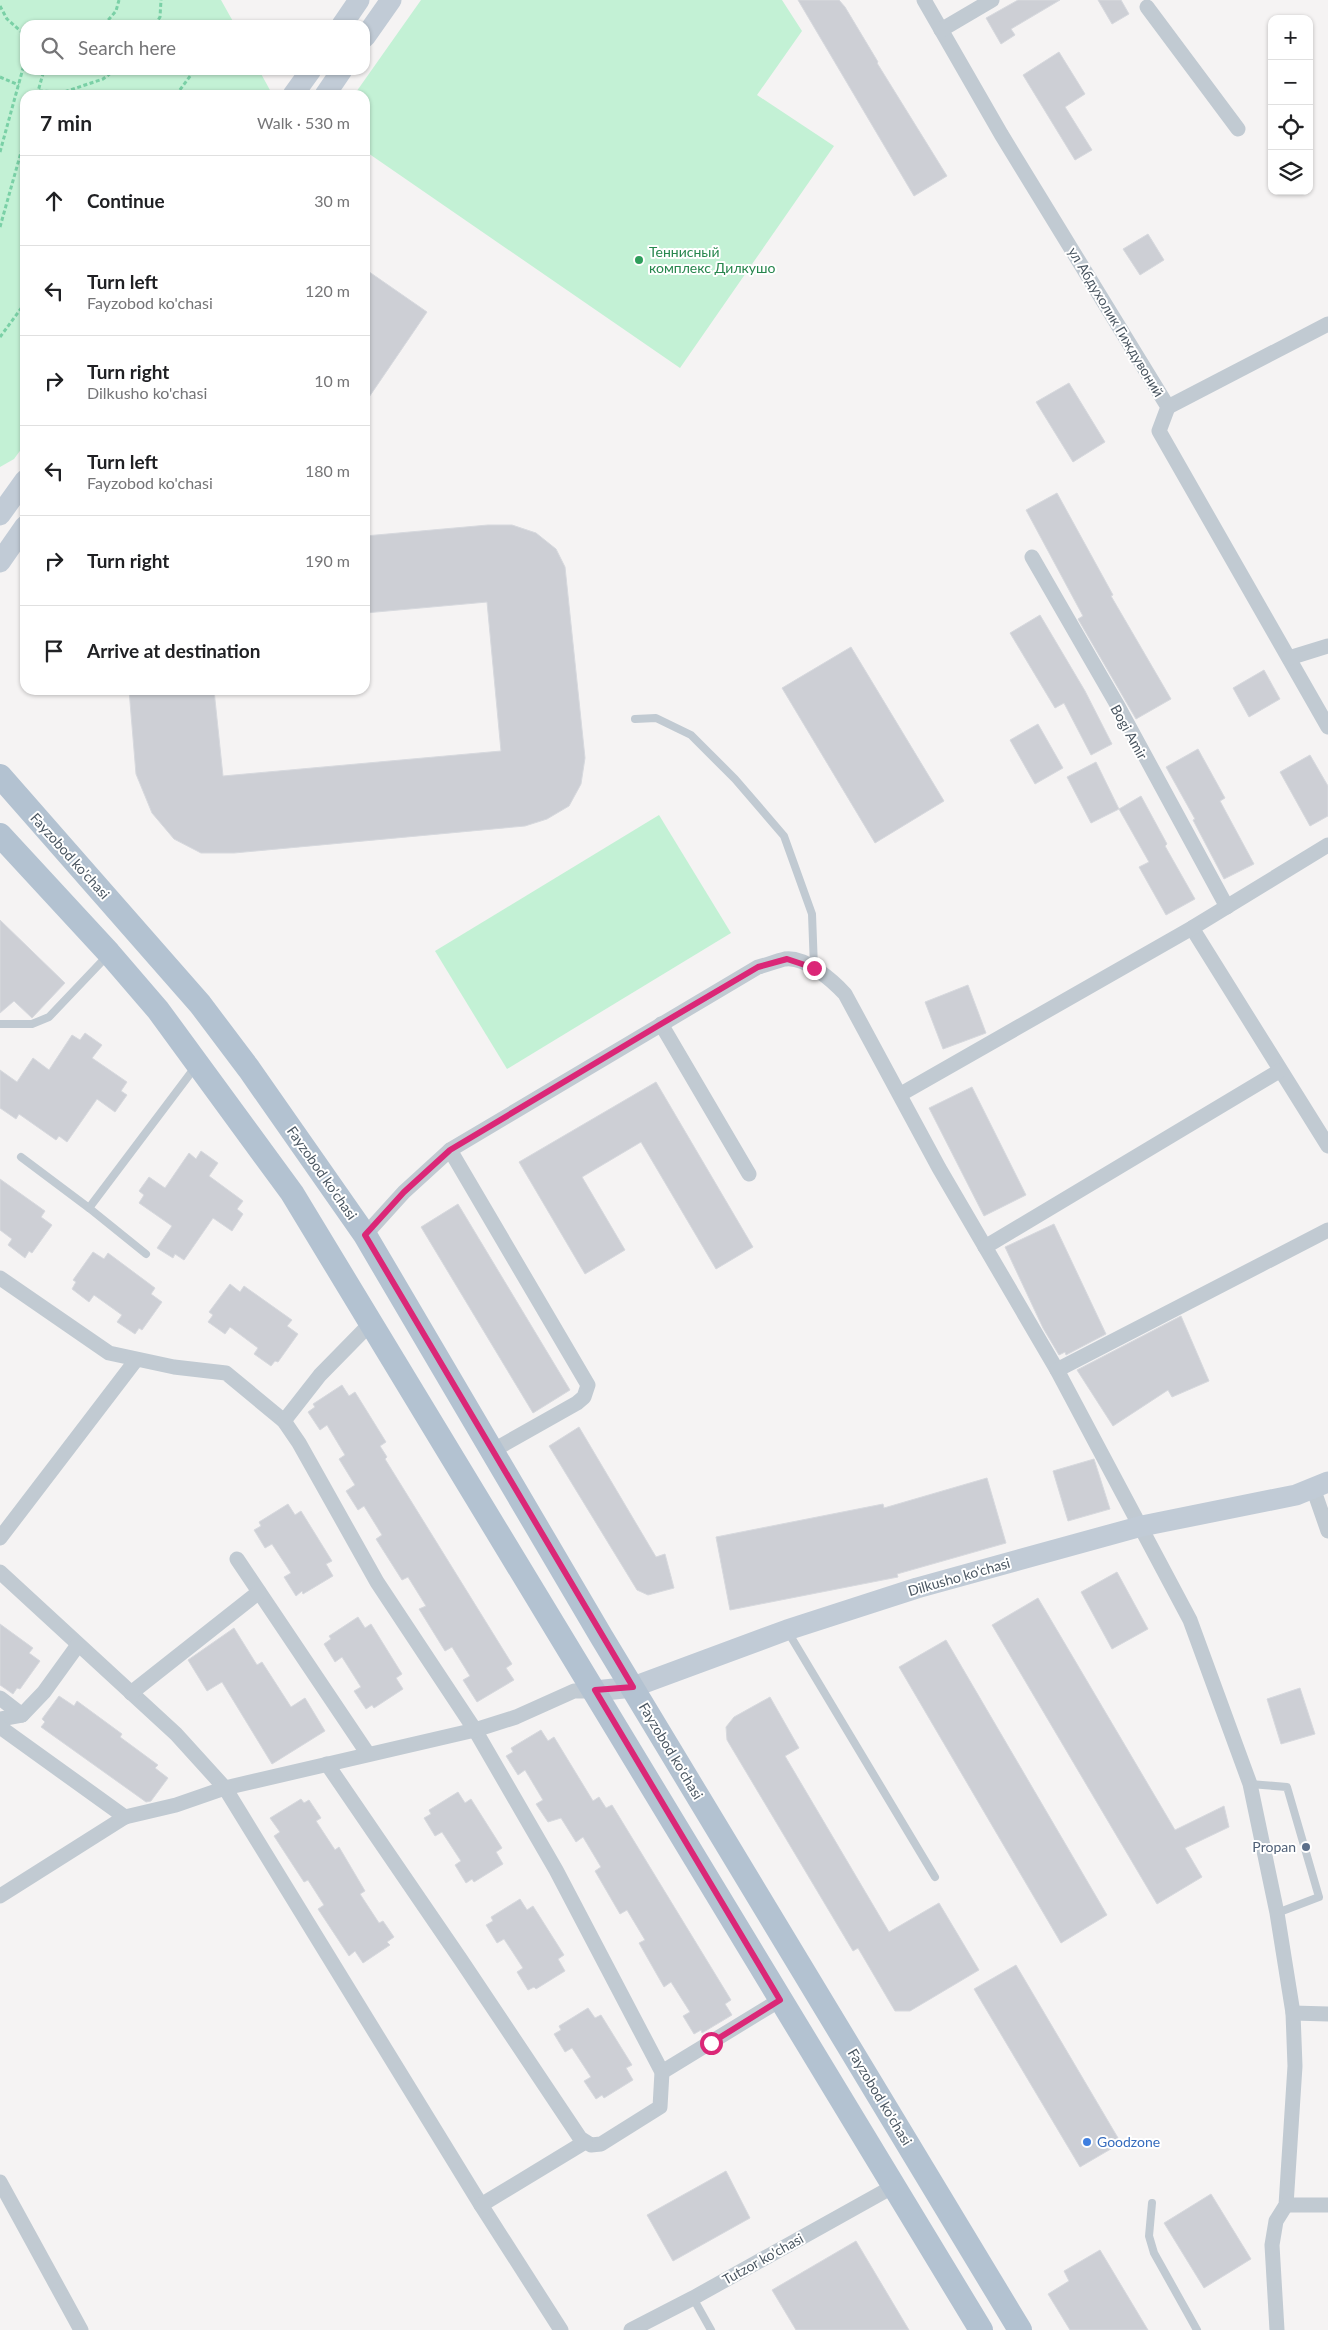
<!DOCTYPE html>
<html lang="en">
<head>
<meta charset="utf-8">
<style>
	body { margin:0; font-family:Lato,sans-serif; background:#f6f6f6; color:#202124 }
	.controls { position:absolute; right:15px; top:15px; display:grid; overflow:hidden; border-radius:10px; box-shadow:0 1px 4px #0004 }
	.controls button { width:45px; height:45px; display:grid; place-items:center; padding:0; border:0; border-bottom:1px solid #e0e0e0; background:#fff; color:#202124; font:25px sans-serif }
	.stop { position:absolute; width:15px; height:15px; margin:-11px; border:4px solid #db2777; border-radius:50%; background:#fff }
	.stop.end { background:#db2777; border-color:#fff; box-shadow:0 1px 5px #0008 }
	.list { margin:0; padding:0; list-style:none }
	h2 { display:flex; justify-content:space-between; align-items:center; height:65px; margin:0; padding:0 20px; font-size:21px }
	h2 small { font-size:16px; font-weight:400; color:#757577 }
	.list li { display:grid; grid-template-columns:32px 1fr auto; gap:15px; align-items:center; box-sizing:border-box; height:90px; padding:0 20px; border-top:1px solid #e0e0e0 }
	.list b { display:block; font-size:19px; white-space:nowrap }
	.list p { margin:0; font-size:16px; white-space:nowrap; color:#757577 }
	.list em { font-size:16px; font-style:normal; color:#757577 }
	.icon { flex:none; width:28px; height:28px; fill:none; stroke:currentColor; stroke-width:2; stroke-linecap:round; stroke-linejoin:round }
	.map { position:relative; flex:none; width:1328px; height:2330px; overflow:hidden }
	.search { position:absolute; background:#fff; box-shadow:0 1px 4px #0004; left:20px; top:20px; width:350px; height:55px; display:flex; align-items:center; gap:12px; box-sizing:border-box; padding:0 18px; border-radius:15px; color:#757577; font-size:19px }
	.panel { position:absolute; background:#fff; box-shadow:0 1px 4px #0004; left:20px; top:90px; width:350px; height:605px; border-radius:15px }
	.map>svg:first-child { display:block }
	.green { fill:#c3f1d5 }
	.building { fill:#cdcfd5; stroke:#d7d9de }
	.lines { fill:none; stroke-linecap:round; stroke-linejoin:round }
	.path { stroke:#7ad0a6; stroke-width:3; stroke-dasharray:4 2.5; stroke-linecap:butt }
	.lane { stroke:#c1cad2; stroke-width:8 }
	.street { stroke:#c1cad2; stroke-width:15 }
	.secondary { stroke:#c1cbd6; stroke-width:21 }
	.primary { stroke:#b3c2d1; stroke-width:24 }
	.route { stroke:#db2777; stroke-width:6 }
	.leisure-dot { fill:#2e9e5b; stroke:#fff; stroke-width:2 }
	.service-dot { fill:#5c6f8a; stroke:#fff; stroke-width:2 }
	.shop-dot { fill:#3f7fe0; stroke:#fff; stroke-width:2 }
	.labels { text-anchor:middle; stroke-width:4; stroke-linejoin:round; paint-order:stroke }
	.leisure-label { font-size:14px; fill:#27864d; stroke:#fff; text-anchor:start }
	.street-label { font-size:14px; fill:#4a5661; stroke:#fff }
	.service-label { font-size:14px; fill:#4e5e75; stroke:#fff; text-anchor:end }
	.shop-label { font-size:14px; fill:#366cbe; stroke:#fff; text-anchor:start }
</style>
</head>
<body>
<div class="map">
<svg width="1328" height="2330" viewBox="0 0 1328 2330">
	<rect width="100%" height="100%" fill="#f5f3f3"/>
	<g class="green">
		<path d="M0,0H221L235,25H25V70H259L271,92L270,95H25V444L14,459L0,467Z"/>
		<path d="M421,0H782L802,31L757,95L834,146L680,368L365,151V95H354Z"/>
		<path d="M659,815L731,933L507,1069L435,951Z"/>
	</g>
	<g class="building">
		<path d="M798,0H839L845,7L878,62L877,63L947,176L914,196Z"/>
		<path d="M1018,0H1060L1011,29L1015,35L1001,44L986,18Z"/>
		<path d="M1098,0H1121L1129,14L1112,24Z"/>
		<path d="M1059,52L1085,94L1065,107L1092,150L1075,160L1023,75Z"/>
		<path d="M1148,234L1164,260L1140,275L1123,249Z"/>
		<path d="M365,269L427,312L365,403Z"/>
		<path d="M1069,383L1105,442L1073,462L1036,402Z"/>
		<path d="M1057,493L1113,595L1111,596L1171,699L1136,719L1078,619L1083,616L1026,510Z"/>
		<path d="M488,525H512L536,533L556,549L565,567L585,758L581,784L569,806L547,819L525,826L234,853H201L174,839L152,813L136,774L129,690H214L223,776L501,751L487,602L365,613V536Z"/>
		<path d="M1040,615L1085,691L1112,744L1091,755L1064,703L1055,708L1010,633Z"/>
		<path d="M851,647L944,801L875,843L782,688Z"/>
		<path d="M1264,670L1280,699L1249,717L1233,688Z"/>
		<path d="M1038,724L1063,768L1035,784L1010,740Z"/>
		<path d="M1198,749L1225,798L1220,801L1254,864L1224,879L1193,820L1195,819L1166,767Z"/>
		<path d="M1310,755L1328,786V816L1310,826L1280,772Z"/>
		<path d="M1096,762L1119,809L1091,823L1067,777Z"/>
		<path d="M1141,796L1167,844L1165,846L1195,899L1166,915L1139,867L1149,862L1119,809Z"/>
		<path d="M0,920L65,983L32,1018L14,1001L0,1013Z"/>
		<path d="M968,985L986,1033L943,1049L925,1002Z"/>
		<path d="M85,1033L102,1045L92,1058L127,1082L121,1091L127,1095L115,1112L97,1099L67,1142L59,1136L56,1140L19,1114L16,1119L0,1108V1070L17,1082L33,1058L49,1070L72,1035L80,1040Z"/>
		<path d="M656,1082L753,1247L716,1269L641,1142L582,1177L625,1250L585,1274L519,1162Z"/>
		<path d="M972,1087L1026,1195L984,1216L929,1108Z"/>
		<path d="M201,1151L218,1163L209,1176L243,1201L237,1209L243,1214L232,1231L213,1218L184,1260L175,1254L173,1258L157,1248L172,1226L139,1203L144,1195L139,1191L149,1177L165,1188L189,1153L196,1159Z"/>
		<path d="M0,1179L45,1211L41,1217L52,1225L32,1253L29,1251L25,1258L8,1245L12,1239L0,1230Z"/>
		<path d="M458,1204L570,1390L533,1413L421,1227Z"/>
		<path d="M1054,1224L1106,1334L1066,1355L1065,1352L1059,1355L1043,1328L1005,1247Z"/>
		<path d="M93,1252L104,1259L108,1253L155,1288L151,1294L162,1302L142,1330L139,1328L135,1334L117,1322L122,1315L94,1295L89,1302L72,1289L76,1282L73,1280Z"/>
		<path d="M230,1284L240,1292L244,1286L292,1320L287,1326L298,1334L278,1362L275,1361L271,1366L254,1354L258,1348L230,1327L225,1334L208,1322L213,1315L209,1312Z"/>
		<path d="M1181,1316L1209,1381L1172,1397L1168,1390L1113,1426L1077,1370Z"/>
		<path d="M342,1385L349,1396L355,1392L386,1442L380,1446L387,1457L385,1459L512,1664L506,1668L514,1680L477,1702L463,1680L470,1676L452,1647L445,1651L419,1609L426,1606L408,1577L402,1580L376,1539L382,1535L364,1506L358,1510L346,1491L355,1485L339,1459L345,1455L327,1425L320,1430L308,1412L315,1407L313,1404Z"/>
		<path d="M579,1427L656,1557L665,1554L674,1588L648,1595L637,1590L549,1446Z"/>
		<path d="M1094,1459L1110,1509L1068,1521L1053,1471Z"/>
		<path d="M987,1478L1006,1543L897,1574L898,1577L730,1610L716,1537L883,1504L884,1508Z"/>
		<path d="M288,1504L295,1515L301,1511L332,1561L326,1564L333,1576L303,1594L302,1591L296,1596L284,1577L291,1573L272,1544L265,1548L254,1530L261,1526L259,1522Z"/>
		<path d="M1117,1572L1148,1629L1112,1649L1081,1592Z"/>
		<path d="M1038,1598L1175,1830L1224,1806L1229,1827L1185,1848L1202,1877L1157,1904L992,1625Z"/>
		<path d="M358,1617L365,1628L371,1624L402,1674L396,1678L403,1689L374,1708L372,1705L366,1709L354,1691L361,1687L342,1657L335,1662L324,1644L331,1639L329,1636Z"/>
		<path d="M0,1624L33,1648L29,1653L40,1661L20,1689L17,1688L13,1694L0,1685Z"/>
		<path d="M234,1628L257,1665L262,1662L291,1707L305,1698L325,1731L272,1764L222,1682L207,1691L188,1660Z"/>
		<path d="M946,1640L1107,1915L1061,1943L899,1667Z"/>
		<path d="M1300,1688L1315,1734L1281,1744L1267,1699Z"/>
		<path d="M59,1696L74,1706L77,1701L122,1734L120,1737L158,1765L155,1768L168,1778L151,1801L146,1802L41,1727L45,1722L42,1719Z"/>
		<path d="M770,1697L799,1748L785,1756L889,1932L939,1903L979,1970L910,2011H895L858,1948L853,1951L727,1740L726,1727L734,1717Z"/>
		<path d="M541,1730L548,1741L554,1737L593,1801L599,1797L606,1808L612,1805L731,2000L725,2004L732,2015L702,2033L701,2030L694,2034L683,2016L690,2012L671,1982L664,1987L639,1943L645,1940L627,1910L620,1914L595,1871L601,1867L583,1837L576,1842L561,1818L548,1822L536,1804L543,1800L525,1770L518,1775L506,1756L513,1752L511,1748Z"/>
		<path d="M458,1792L465,1803L471,1799L502,1848L496,1852L503,1864L474,1882L472,1879L466,1883L455,1865L461,1861L442,1832L435,1836L424,1818L431,1814L429,1810Z"/>
		<path d="M301,1799L304,1803L309,1800L321,1818L316,1821L335,1850L339,1847L365,1891L360,1894L379,1923L383,1921L394,1937L387,1942L390,1945L363,1963L355,1951L349,1956L318,1909L324,1905L308,1880L304,1882L274,1836L280,1832L270,1818Z"/>
		<path d="M520,1899L527,1910L533,1906L564,1955L558,1959L565,1971L536,1989L534,1987L528,1990L517,1972L523,1968L504,1939L497,1943L486,1925L493,1921L491,1917Z"/>
		<path d="M1016,1965L1121,2143L1080,2167L974,1989Z"/>
		<path d="M588,2008L595,2018L601,2015L632,2065L626,2068L633,2080L604,2098L602,2095L596,2099L584,2081L591,2077L572,2048L565,2052L554,2034L561,2030L559,2026Z"/>
		<path d="M726,2171L750,2218L673,2261L647,2215Z"/>
		<path d="M1211,2194L1251,2259L1204,2288L1164,2223Z"/>
		<path d="M856,2241L909,2330H796L772,2290Z"/>
		<path d="M1100,2250L1148,2330H1070L1048,2294L1069,2281L1064,2271Z"/>
	</g>
	<g class="lines">
		<g class="path">
			<path d="M0,6L7,19L25,35"/>
			<path d="M104,25L116,11L119,0"/>
			<path d="M155,25L160,17L161,0"/>
			<path d="M0,77L19,85"/>
			<path d="M39,91L64,92L103,79L115,70"/>
			<path d="M37,95L44,70"/>
			<path d="M176,95L191,75"/>
			<path d="M0,152L25,61"/>
			<path d="M0,227L25,138"/>
			<path d="M0,337L25,303"/>
		</g>
		<g class="lane">
			<path d="M635,719L656,718L691,735L735,779L784,836L812,914L814,968"/>
			<path d="M0,1024H32L49,1017L108,955"/>
			<path d="M21,1157L89,1208L196,1066"/>
			<path d="M89,1208L146,1254"/>
			<path d="M788,1632L935,1877"/>
			<path d="M1250,1784L1287,1787L1319,1897L1277,1913"/>
			<path d="M1152,2203L1149,2236L1154,2253L1197,2330"/>
			<path d="M693,2298L711,2330"/>
		</g>
		<g class="street">
			<path d="M924,0L1001,134L1168,407L1159,431L1328,727"/>
			<path d="M1147,7L1238,129"/>
			<path d="M941,30L992,0"/>
			<path d="M1168,407L1328,324"/>
			<path d="M1032,557L1119,708L1227,907"/>
			<path d="M1289,658L1328,646"/>
			<path d="M1192,928L1328,1146"/>
			<path d="M661,1024L749,1174"/>
			<path d="M901,1094L1192,928L1328,845"/>
			<path d="M450,1150L588,1385L584,1397L577,1403L492,1451"/>
			<path d="M365,1235L404,1192L450,1150L758,967C767,965 776,961 785,959C805,956 833,981 845,994L939,1168L1057,1370L1190,1620L1250,1784L1277,1913L1293,2013L1295,2066L1286,2205L1276,2221L1272,2245L1277,2330"/>
			<path d="M985,1247L1279,1071"/>
			<path d="M0,1278L109,1353L174,1367L226,1373L284,1421L299,1443L377,1582L475,1730L556,1870L662,2072L660,2107L601,2144L591,2145L580,2138L461,1960L327,1764"/>
			<path d="M1057,1370L1328,1230"/>
			<path d="M284,1421L320,1375L371,1323"/>
			<path d="M1313,1488L1328,1531"/>
			<path d="M0,1538L136,1360"/>
			<path d="M237,1559L368,1754"/>
			<path d="M0,1572L176,1734L225,1788L481,2205L561,2330"/>
			<path d="M131,1693L259,1592"/>
			<path d="M0,1698L22,1715"/>
			<path d="M0,1719L22,1715L44,1692L78,1645"/>
			<path d="M0,1727L125,1817"/>
			<path d="M0,1896L125,1817L176,1805L225,1788L475,1730L516,1717L574,1691H595"/>
			<path d="M1293,2013L1328,2014"/>
			<path d="M662,2072L780,2000"/>
			<path d="M0,2182L81,2330"/>
			<path d="M481,2205L585,2142"/>
			<path d="M1286,2205H1328"/>
			<path d="M631,2330L693,2298L894,2186"/>
		</g>
		<g class="secondary">
			<path d="M342,25L359,0"/>
			<path d="M365,37L391,0"/>
			<path d="M293,95L311,70"/>
			<path d="M325,95L342,70"/>
			<path d="M0,515L25,480"/>
			<path d="M0,562L25,526"/>
			<path d="M595,1691L633,1687L787,1630L917,1588L1142,1526L1296,1495L1328,1482"/>
		</g>
		<g class="primary">
			<path d="M0,776L200,1004L249,1069L365,1235L601,1636L1020,2330"/>
			<path d="M0,835L109,953L158,1010L292,1193L981,2330"/>
		</g>
	</g>
	<g class="lines">
		<path class="route" d="M711,2043L780,2000L595,1690L633,1687L365,1235L404,1192L450,1150L661,1024L758,967L787,959L814,968"/>
	</g>
	<circle class="leisure-dot" cx="639" cy="260" r="5"/>
	<circle class="service-dot" cx="1306" cy="1847" r="5"/>
	<circle class="shop-dot" cx="1087" cy="2142" r="5"/>
	<g class="labels">
		<g class="leisure-label">
			<text x="649" y="257">Теннисный<tspan x="649" dy="16">комплекс Дилкушо</tspan></text>
		</g>
		<g class="street-label">
			<text transform="translate(1116 322) rotate(59)" y="5">ул Абдухолик Гиждувоний</text>
			<text transform="translate(1129 732) rotate(61)" y="5">Bogi Amir</text>
			<text transform="translate(70 856) rotate(48)" y="5">Fayzobod ko'chasi</text>
			<text transform="translate(322 1173) rotate(55)" y="5">Fayzobod ko'chasi</text>
			<text transform="translate(959 1577) rotate(-16)" y="5">Dilkusho ko'chasi</text>
			<text transform="translate(671 1751) rotate(59)" y="5">Fayzobod ko'chasi</text>
			<text transform="translate(880 2097) rotate(59)" y="5">Fayzobod ko'chasi</text>
			<text transform="translate(763 2259) rotate(-29)" y="5">Tutzor ko'chasi</text>
		</g>
		<g class="service-label">
			<text x="1296" y="1852">Propan</text>
		</g>
		<g class="shop-label">
			<text x="1097" y="2147">Goodzone</text>
		</g>
	</g>
</svg>
<div class="controls">
<button>+</button>
<button>−</button>
<button><svg class="icon" aria-label="locate" viewBox="0 0 24 24"><circle cx="12" cy="12" r="6"/><path d="M12 2v4M12 18v4M2 12h4M18 12h4"/></svg></button>
<button><svg class="icon" aria-label="layers" viewBox="0 0 24 24"><path d="M12 4l9 5-9 5-9-5zM3 14l9 5 9-5"/></svg></button>
</div>
<div class="stop" style="left:711px;top:2043px"></div>
<div class="stop end" style="left:814px;top:968px"></div>
<div class="search"><svg class="icon" aria-label="search" viewBox="0 0 24 24"><circle cx="10" cy="10" r="6"/><path d="M15 15l6 6"/></svg>Search here</div>
<section class="panel">
<h2>7 min<small>Walk · 530 m</small></h2>
<ul class="list">
<li><svg class="icon" aria-label="ahead" viewBox="0 0 24 24"><path d="M12 20V5M6 11l6-6 6 6"/></svg><div><b>Continue</b></div><em>30 m</em></li>
<li><svg class="icon" aria-label="left" viewBox="0 0 24 24"><path d="M17 20v-9H6M10 6l-5 5 5 5"/></svg><div><b>Turn left</b><p>Fayzobod ko'chasi</p></div><em>120 m</em></li>
<li><svg class="icon" aria-label="right" viewBox="0 0 24 24"><path d="M7 20v-9h11M14 6l5 5-5 5"/></svg><div><b>Turn right</b><p>Dilkusho ko'chasi</p></div><em>10 m</em></li>
<li><svg class="icon" aria-label="left" viewBox="0 0 24 24"><path d="M17 20v-9H6M10 6l-5 5 5 5"/></svg><div><b>Turn left</b><p>Fayzobod ko'chasi</p></div><em>180 m</em></li>
<li><svg class="icon" aria-label="right" viewBox="0 0 24 24"><path d="M7 20v-9h11M14 6l5 5-5 5"/></svg><div><b>Turn right</b></div><em>190 m</em></li>
<li><svg class="icon" aria-label="arrive" viewBox="0 0 24 24"><path d="M6 21V4h12l-3 4 3 4H6"/></svg><div><b>Arrive at destination</b></div></li>
</ul>
</section>
</div>
</body>
</html>
